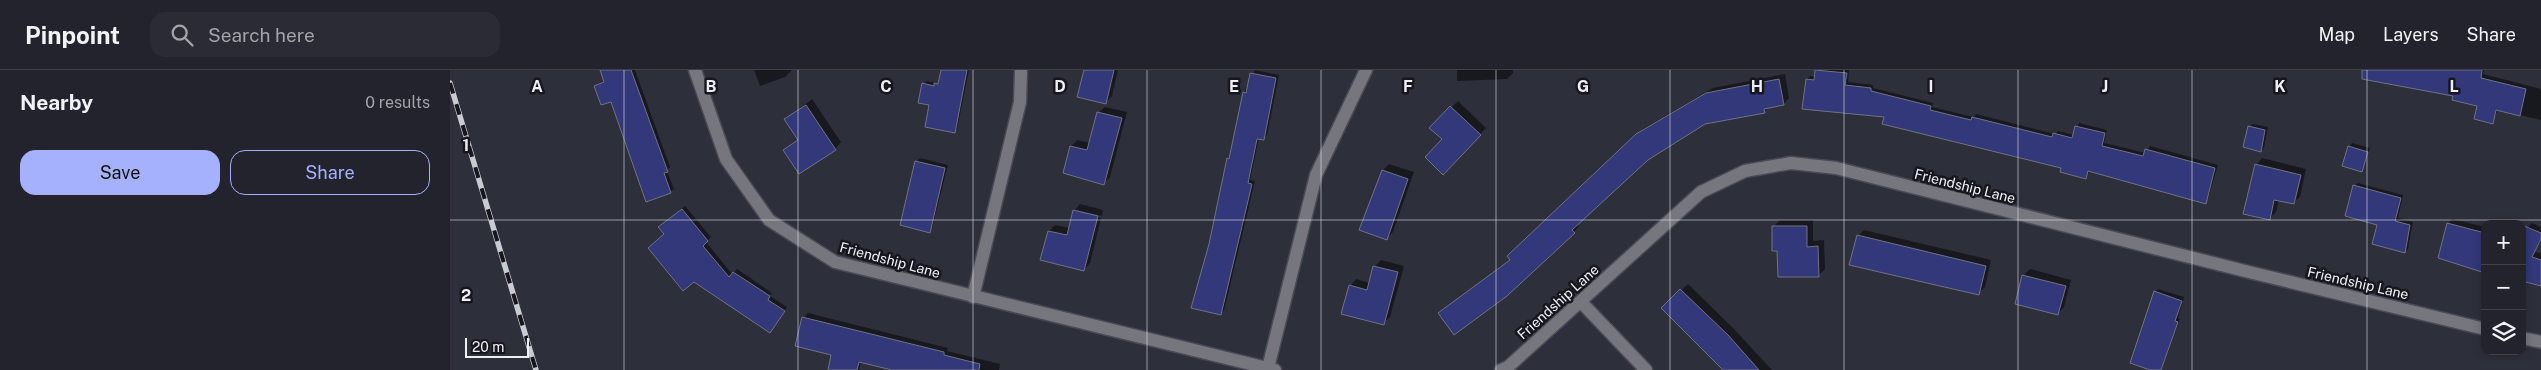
<!DOCTYPE html>
<html lang="en">
<head>
<meta charset="utf-8">
<style>
	body { margin:0; font-family:"Public Sans",sans-serif; background:#2a2b34; color:#f1f3f6 }
	.controls { position:absolute; right:15px; bottom:15px; display:grid; overflow:hidden; border-radius:10px; box-shadow:0 2px 8px #0003 }
	.controls button { width:45px; height:45px; display:grid; place-items:center; padding:0; border:0; border-bottom:1px solid #3f4048; background:#22232c; color:#f1f3f6; font:25px sans-serif }
	.scale { position:absolute; left:15px; bottom:12px; width:64px; box-sizing:border-box; padding-left:5px; border:2px solid #eef0f8; border-top:0; font-size:14px; line-height:18px; white-space:nowrap; color:#eef0f8; -webkit-text-stroke:4px #16171d; paint-order:stroke }
	.list { margin:0; padding:0; list-style:none }
	h2 { display:flex; justify-content:space-between; align-items:center; height:65px; margin:0; padding:0 20px; font-size:21px }
	h2 small { font-size:16px; font-weight:400; color:#a2a4a9 }
	.actions { display:flex; gap:10px; padding:15px 20px }
	.actions a { flex:1; padding:11px 0; border:1px solid #a5b1fc; border-radius:15px; text-align:center; font-size:18px; color:#a5b1fc }
	.actions .main { background:#a5b1fc; color:#111 }
	.icon { flex:none; width:28px; height:28px; fill:none; stroke:currentColor; stroke-width:2; stroke-linecap:round; stroke-linejoin:round }
	.map { position:relative; flex:none; width:2091px; height:300px; overflow:hidden }
	header { display:flex; align-items:center; gap:30px; box-sizing:border-box; height:70px; padding:0 25px; background:#22232c; border-bottom:1px solid #3f4048 }
	header strong { font-size:24px }
	nav { display:flex; gap:28px; margin-inline-start:auto; font-size:18px }
	.search { width:350px; height:45px; background:#2a2b34; display:flex; align-items:center; gap:12px; box-sizing:border-box; padding:0 18px; border-radius:15px; color:#a2a4a9; font-size:19px }
	main { display:flex }
	aside { flex:1; background:#22232c }
	.map>svg:first-child { display:block }
	.shadow { fill:#0007 }
	.building { fill:#323879; stroke:#707381 }
	.lines { fill:none; stroke-linecap:round; stroke-linejoin:round }
	.minor-casing { stroke:#484a55; stroke-width:15 }
	.minor { stroke:#76777e; stroke-width:12 }
	.rail-casing { stroke:#c9cbd3; stroke-width:5.5 }
	.rail { stroke:#16171d; stroke-width:4; stroke-dasharray:11; stroke-linecap:butt }
	.grid { fill:none; stroke:#eef0f8; stroke-width:1; stroke-opacity:0.55 }
	.labels { text-anchor:middle; stroke-width:5; stroke-linejoin:round; paint-order:stroke }
	.street-label { font-size:14px; fill:#eef0f8; stroke:#16171d }
	.grid-label { font-size:16px; text-anchor:middle; font-weight:bold; fill:#eef0f8; stroke:#16171d; stroke-width:5; stroke-linejoin:round; paint-order:stroke }
</style>
</head>
<body>
<header>
<strong>Pinpoint</strong>
<div class="search"><svg class="icon" aria-label="search" viewBox="0 0 24 24"><circle cx="10" cy="10" r="6"/><path d="M15 15l6 6"/></svg>Search here</div>
<nav><a>Map</a><a>Layers</a><a>Share</a></nav>
</header>
<main>
<aside>
<h2>Nearby<small>0 results</small></h2>
<ul class="list">
</ul>
<div class="actions"><a class="main">Save</a><a>Share</a></div>
</aside>
<div class="map">
<svg width="2091" height="300" viewBox="0 0 2091 300">
	<rect width="100%" height="100%" fill="#2d2f3b"/>
	<g class="shadow">
		<path d="M150,0H185L220,97L217,101L224,119L220,122L161,31L145,16L155,10Z"/>
		<path d="M304,0H341V1L335,7L310,16Z"/>
		<path d="M492,0H519L507,59L504,62L481,34L473,14L476,11L491,14Z"/>
		<path d="M635,0H668L662,26L655,33Z"/>
		<path d="M805,0L829,5L817,65L813,69L809,68L800,110L805,111L774,241L770,244L760,174L794,23Z"/>
		<path d="M1007,0H1063V3L1057,9L1007,11Z"/>
		<path d="M1366,0H1399L1398,12L1423,15V18L1483,33L1482,37L1523,47L1526,44L1605,64L1608,61L1624,65L1629,53L1657,60L1654,73L1696,83L1700,76L1768,95L1758,129L1755,133L1640,101L1636,107L1613,97L1436,46L1357,9L1360,6L1365,7Z"/>
		<path d="M1921,0H2034L2033,4L2091,19V50L2048,40L2042,52L2029,35L2005,25Z"/>
		<path d="M1335,4L1339,28L1334,34L1319,37L1314,42L1255,53L1197,89L1127,154L1129,156L1124,162L990,243L1061,189L1064,180L1193,59L1263,18Z"/>
		<path d="M362,29L391,72L385,79L335,80L349,69L335,50Z"/>
		<path d="M1008,31L1036,58L993,103V69L981,58Z"/>
		<path d="M655,37L677,42L660,107L654,113L621,76L628,70L640,73L648,43Z"/>
		<path d="M1803,54L1818,57L1814,78L1811,81L1799,57Z"/>
		<path d="M1902,73L1920,78L1914,97L1911,101L1899,77Z"/>
		<path d="M470,88L498,95L482,158L479,161L451,154L467,91Z"/>
		<path d="M1812,88L1856,99L1850,127L1843,133L1829,130L1826,142L1819,149L1806,95Z"/>
		<path d="M939,94L964,102L943,162L937,168L933,100Z"/>
		<path d="M1908,113L1953,125L1948,148L1963,152L1958,179L1955,182L1929,154L1904,116Z"/>
		<path d="M630,134L653,140L652,146L627,140V142L651,148L640,193L634,200L599,161L605,155L620,158L624,141Z"/>
		<path d="M235,136L261,167L256,172L282,204L287,199L322,223L320,226L337,237L323,258L216,164L213,154Z"/>
		<path d="M2002,149L2035,157V201L1998,154Z"/>
		<path d="M1330,150H1363V171L1374,170L1375,199L1368,206L1329,180L1323,157Z"/>
		<path d="M2082,153L2091,157V171L2085,182L2091,184V215L2072,210L2077,158Z"/>
		<path d="M1414,160L1541,190L1535,217L1529,223L1408,166Z"/>
		<path d="M931,190L954,196L940,247L933,253L900,216L906,209L920,213L924,197Z"/>
		<path d="M1580,199L1621,210L1614,237L1608,244L1573,206Z"/>
		<path d="M1238,214L1284,259L1322,300H1275L1213,238Z"/>
		<path d="M1708,219L1734,227L1728,248L1730,249L1712,298L1704,300L1705,222Z"/>
		<path d="M358,243L498,278L497,281L550,294L549,300H448L411,291L409,300H379L383,284L347,275L354,247Z"/>
	</g>
	<g class="building">
		<path d="M150,0H181L218,102L214,103L221,123L196,132L161,32L151,35L144,16L154,12Z"/>
		<path d="M491,0H517L505,63L475,57L479,35L468,33L472,13L484,16V13L488,14Z"/>
		<path d="M634,0H664L656,34L627,27Z"/>
		<path d="M1365,0L1397,3L1395,15L1421,18V21L1481,36L1480,40L1521,50L1522,47L1602,67L1603,63L1622,68L1625,56L1655,63L1652,76L1693,86L1695,79L1765,98L1756,134L1638,101L1636,109L1610,102L1611,98L1432,54L1434,47L1352,39L1356,9L1364,10Z"/>
		<path d="M1912,0H2032L2031,8L2076,19L2070,46L2046,40L2043,54L2024,49L2027,36L2002,30L2003,26L1912,9Z"/>
		<path d="M800,3L826,8L814,70L807,69L798,113L802,114L771,245L741,238L759,174L777,88L779,89L793,22L796,23Z"/>
		<path d="M1329,9L1334,35L1314,39L1315,43L1255,54L1198,90L1122,160L1125,163L1057,226L1004,265L988,243L1060,190L1057,186L1186,64L1256,23Z"/>
		<path d="M356,35L386,80L349,104L333,80L348,70L334,49Z"/>
		<path d="M1000,36L1031,65L993,105L975,87L992,69L979,58Z"/>
		<path d="M647,42L672,48L654,115L613,103L620,76L637,80Z"/>
		<path d="M1798,56L1815,60L1811,82L1793,77Z"/>
		<path d="M1898,76L1918,82L1912,102L1892,96Z"/>
		<path d="M465,91L495,98L480,163L450,155Z"/>
		<path d="M1805,94L1851,105L1844,134L1824,130L1820,150L1793,144Z"/>
		<path d="M932,100L958,109L937,170L909,160Z"/>
		<path d="M1903,115L1951,128L1945,151L1960,155L1955,183L1922,174L1927,155L1895,146Z"/>
		<path d="M232,139L258,171L253,176L279,207L283,202L320,226L318,230L335,241L320,263L244,212L233,221L198,178L214,164L208,157Z"/>
		<path d="M623,140L648,146L634,201L590,190L598,161L617,165Z"/>
		<path d="M1997,153L2035,163V203L1988,188Z"/>
		<path d="M2072,155L2091,163V169L2082,187L2091,190V216L2072,211Z"/>
		<path d="M1322,156H1357V177L1368,176L1369,207H1328L1327,181H1322Z"/>
		<path d="M1407,165L1536,196L1529,225L1399,195Z"/>
		<path d="M923,196L948,202L934,255L891,244L899,215L917,220Z"/>
		<path d="M1572,205L1616,216L1608,245L1565,234Z"/>
		<path d="M1230,219L1278,265L1309,300H1273L1211,238Z"/>
		<path d="M1704,221L1732,231L1725,251L1728,252L1711,300H1700L1680,293Z"/>
		<path d="M352,247L494,282V285L530,294L529,300H442L409,292L407,300H378L381,285L345,276Z"/>
	</g>
	<g class="lines">
		<g class="minor-casing">
			<g id="minor">
				<path d="M245,0L276,89L319,150L385,192L825,300"/>
				<path d="M523,227L570,32L571,0"/>
				<path d="M1131,232L1196,300"/>
				<path d="M2072,268L2091,272"/>
				<path d="M818,298L866,105L916,0"/>
				<path d="M1051,300L1058,297L1251,122L1295,101L1341,93L1386,98L1803,203L2035,259"/>
			</g>
		</g>
		<use href="#minor" class="minor"/>
		<g class="rail-casing">
			<path id="rail" d="M0,13L86,300"/>
		</g>
		<use href="#rail" class="rail"/>
	</g>
	<path class="grid" d="M174,0V300M348,0V300M523,0V300M697,0V300M871,0V300M1046,0V300M1220,0V300M1394,0V300M1568,0V300M1742,0V300M1917,0V300M0,150H2091"/>
	<g class="labels">
		<g class="street-label">
			<text transform="translate(1515 116) rotate(14)" y="5">Friendship Lane</text>
			<text transform="translate(440 190) rotate(15)" y="5">Friendship Lane</text>
			<text transform="translate(1908 213) rotate(13)" y="5">Friendship Lane</text>
			<text transform="translate(1108 232) rotate(-42)" y="5">Friendship Lane</text>
		</g>
	</g>
	<g class="grid-label">
		<text x="87" y="22">A</text>
		<text x="261" y="22">B</text>
		<text x="436" y="22">C</text>
		<text x="610" y="22">D</text>
		<text x="784" y="22">E</text>
		<text x="958" y="22">F</text>
		<text x="1133" y="22">G</text>
		<text x="1307" y="22">H</text>
		<text x="1481" y="22">I</text>
		<text x="1655" y="22">J</text>
		<text x="1830" y="22">K</text>
		<text x="2004" y="22">L</text>
		<text x="16" y="81">1</text>
		<text x="16" y="231">2</text>
	</g>
</svg>
<div class="controls">
<button>+</button>
<button>−</button>
<button><svg class="icon" aria-label="layers" viewBox="0 0 24 24"><path d="M12 4l9 5-9 5-9-5zM3 14l9 5 9-5"/></svg></button>
</div>
<div class="scale">20 m</div>
</div>
</main>
</body>
</html>
